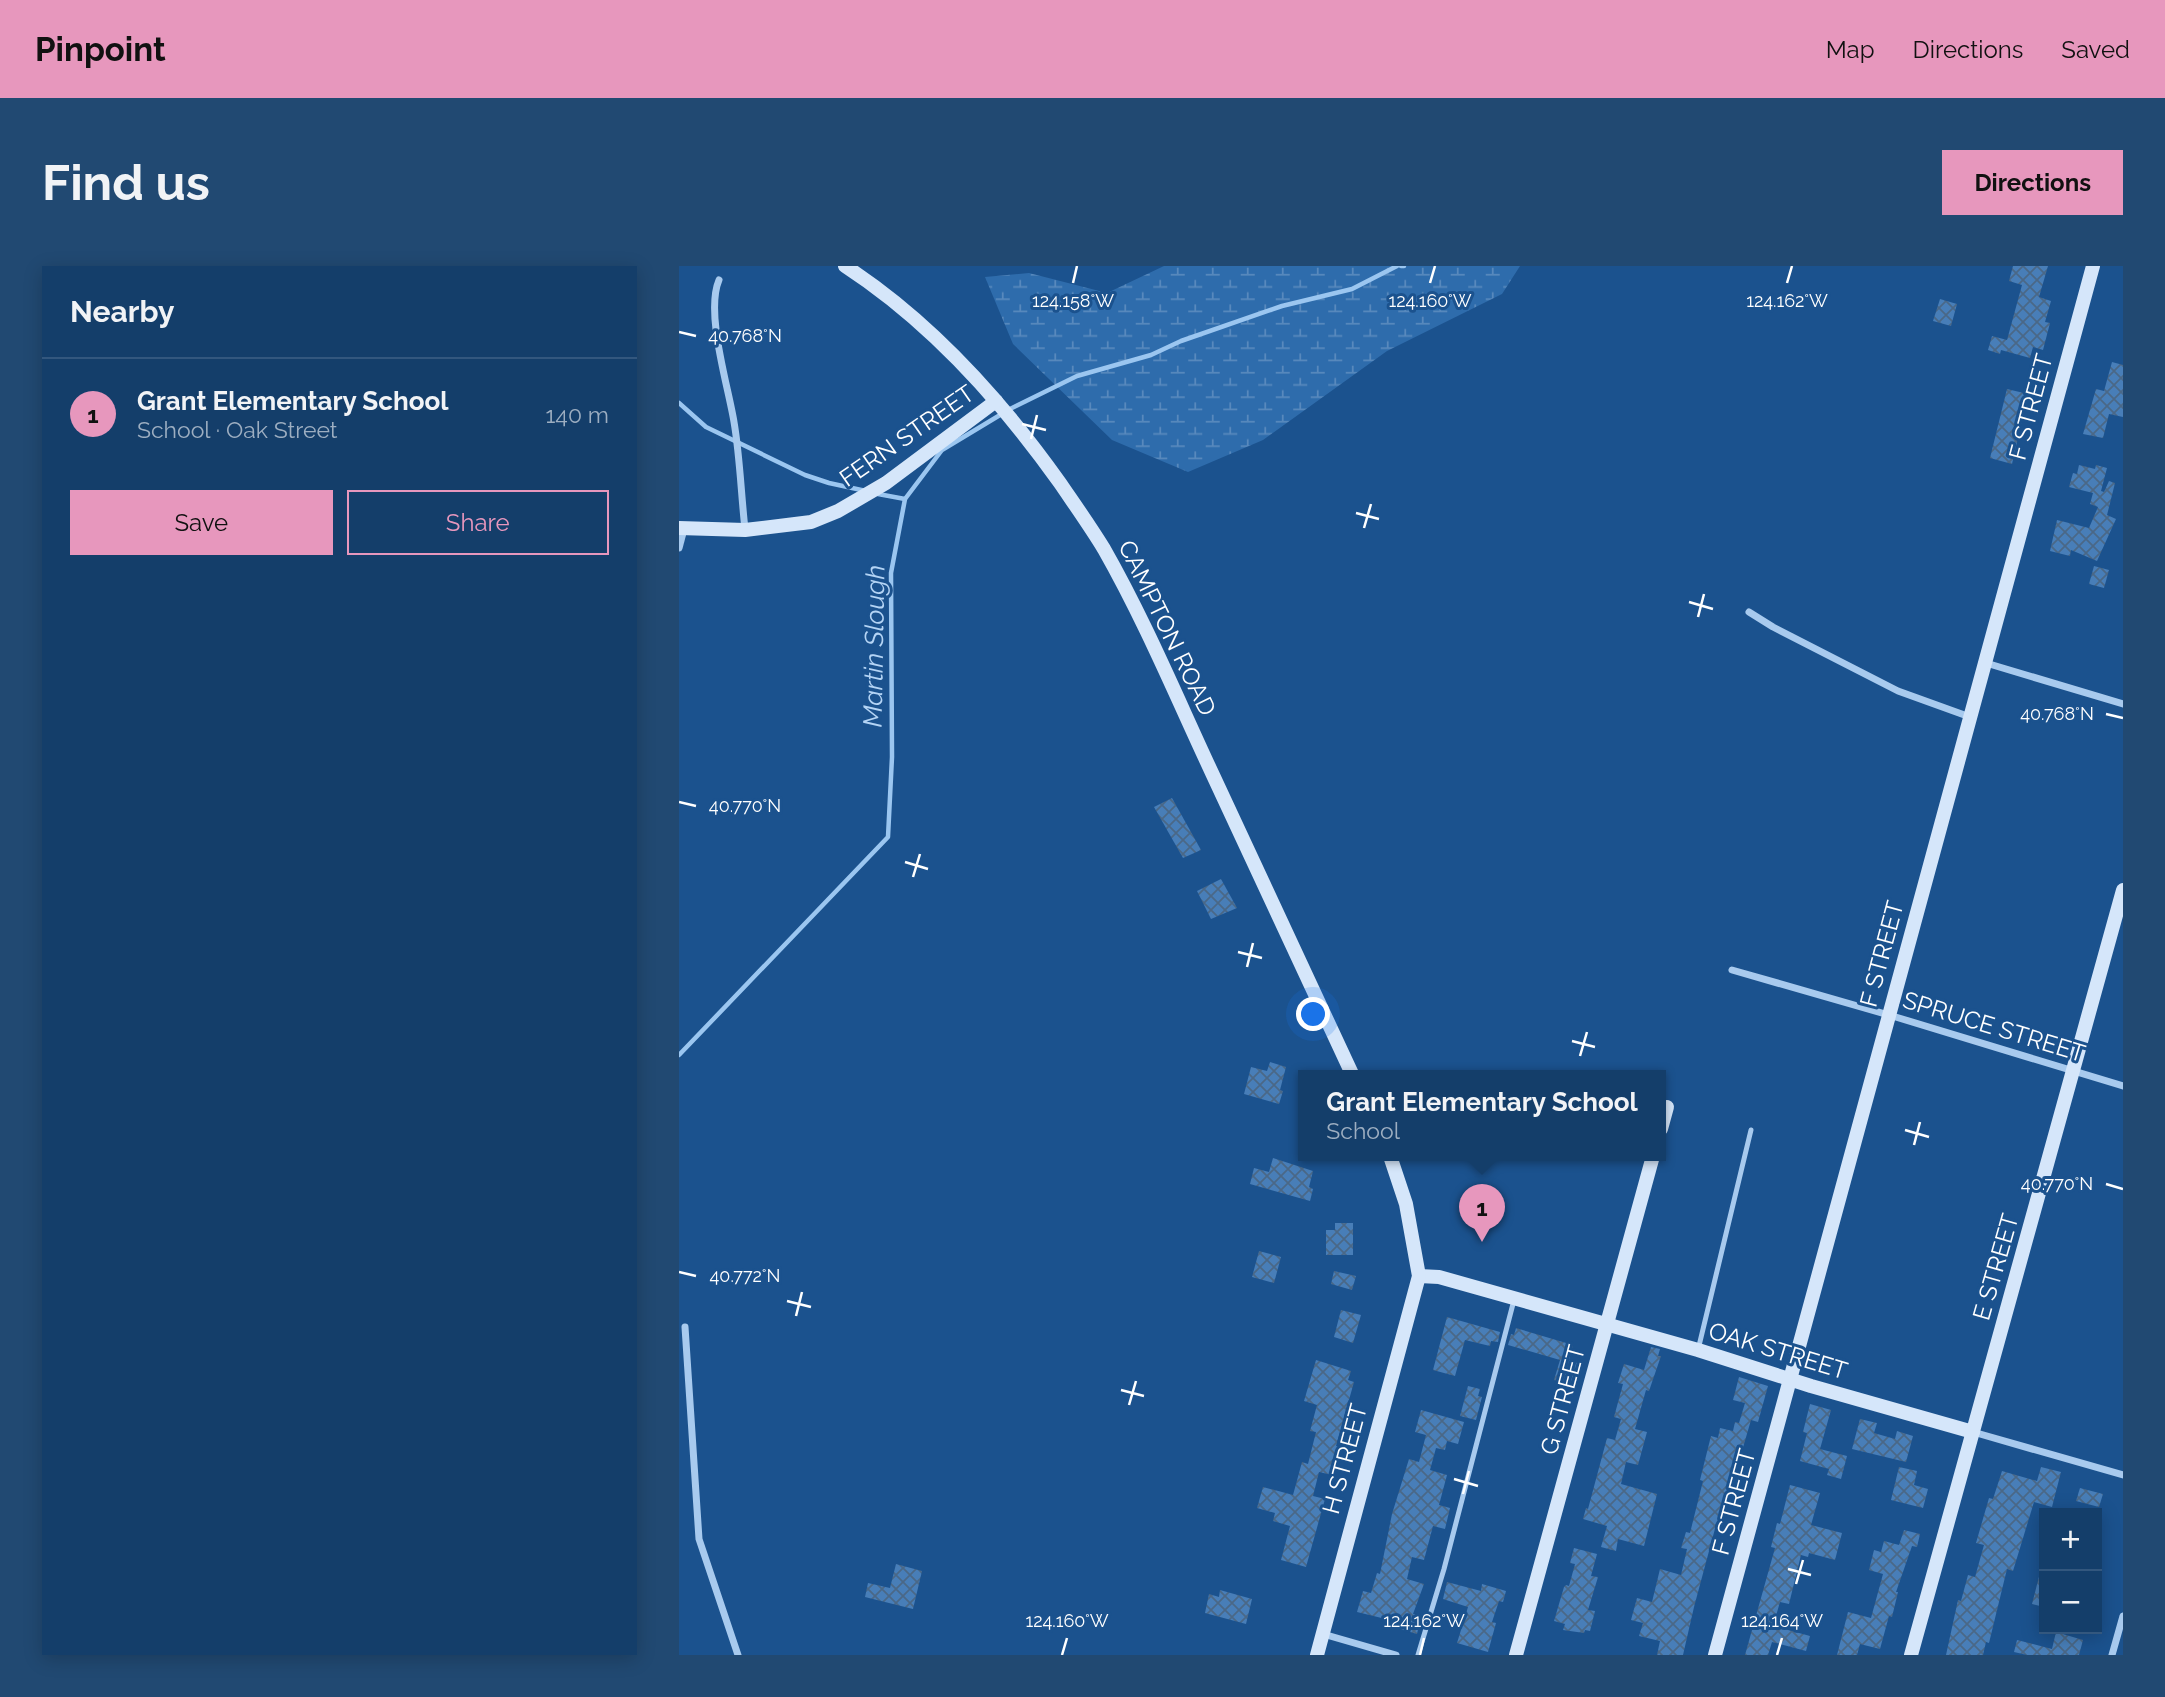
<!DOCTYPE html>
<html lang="en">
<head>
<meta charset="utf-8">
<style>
	body { margin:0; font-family:Raleway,sans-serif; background:#214972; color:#f1f3f6 }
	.controls { position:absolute; right:21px; bottom:21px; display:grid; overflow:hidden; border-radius:0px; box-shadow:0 4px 18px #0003 }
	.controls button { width:63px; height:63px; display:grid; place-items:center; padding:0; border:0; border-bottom:2px solid #33577e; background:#143e6a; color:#f1f3f6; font:35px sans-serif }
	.you { position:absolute; left:635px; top:749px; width:24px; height:24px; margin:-18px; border:5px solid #fff; border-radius:50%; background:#1a73e8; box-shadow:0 0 0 10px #1a73e833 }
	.badge { display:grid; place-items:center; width:46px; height:46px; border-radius:50%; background:#e797bd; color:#111; font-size:23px; font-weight:700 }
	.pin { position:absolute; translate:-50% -58px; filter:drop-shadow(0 2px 4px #0008) }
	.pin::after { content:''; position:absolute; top:37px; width:24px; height:21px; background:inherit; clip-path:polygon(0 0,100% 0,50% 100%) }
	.popup { position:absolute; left:619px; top:804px; width:368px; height:91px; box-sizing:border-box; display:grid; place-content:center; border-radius:0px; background:#143e6a; filter:drop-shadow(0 2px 5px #0005); font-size:23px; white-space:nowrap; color:#9daec1 }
	.popup b { font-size:26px; color:#f1f3f6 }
	.popup::after { content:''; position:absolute; left:50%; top:100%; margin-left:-14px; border:14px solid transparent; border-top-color:#143e6a }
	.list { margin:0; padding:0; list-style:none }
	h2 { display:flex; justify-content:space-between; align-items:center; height:91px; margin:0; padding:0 28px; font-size:30px }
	h2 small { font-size:23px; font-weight:400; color:#9daec1 }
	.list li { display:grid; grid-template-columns:46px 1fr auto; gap:21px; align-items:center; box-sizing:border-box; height:112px; padding:0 28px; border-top:2px solid #33577e }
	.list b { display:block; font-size:26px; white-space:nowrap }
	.list p { margin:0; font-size:23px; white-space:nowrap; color:#9daec1 }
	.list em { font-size:23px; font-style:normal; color:#9daec1 }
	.actions { display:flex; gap:14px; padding:21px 28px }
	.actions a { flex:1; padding:16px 0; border:2px solid #e797bd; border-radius:0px; text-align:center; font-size:24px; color:#e797bd }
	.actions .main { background:#e797bd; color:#111 }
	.map { position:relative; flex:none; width:1444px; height:1389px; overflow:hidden; border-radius:0px }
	header { display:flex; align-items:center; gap:42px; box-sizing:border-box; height:98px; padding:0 35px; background:#e797bd; color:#111 }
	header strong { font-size:33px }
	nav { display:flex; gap:38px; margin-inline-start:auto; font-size:24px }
	.intro { display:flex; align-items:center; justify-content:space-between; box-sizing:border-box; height:168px; padding:0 42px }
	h1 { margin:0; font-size:49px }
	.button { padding:18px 32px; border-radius:0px; background:#e797bd; color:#111; font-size:24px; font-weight:700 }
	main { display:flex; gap:42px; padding:0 42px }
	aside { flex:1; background:#143e6a; border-radius:0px; box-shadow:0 4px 18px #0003 }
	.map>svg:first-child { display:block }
	.wetland { fill:url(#wetland-marsh) }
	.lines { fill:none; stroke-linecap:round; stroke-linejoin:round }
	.stream { stroke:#9bc6f0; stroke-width:4.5 }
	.building { fill:url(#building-cross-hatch) }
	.lane { stroke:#a8caee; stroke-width:5 }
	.street { stroke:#a8caee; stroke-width:7 }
	.secondary { stroke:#d5e6fa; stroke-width:14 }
	.ticks { fill:none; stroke:#fff; stroke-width:2.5 }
	.labels { text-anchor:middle; stroke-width:6; stroke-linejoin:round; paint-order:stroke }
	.street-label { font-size:24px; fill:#fff; stroke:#1b528e }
	.water-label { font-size:26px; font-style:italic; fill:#b4d4f5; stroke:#1b528e }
	.ticks-label { font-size:18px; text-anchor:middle; fill:#fff; stroke:#1b528e; stroke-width:6; stroke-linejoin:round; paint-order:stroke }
</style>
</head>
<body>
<header>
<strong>Pinpoint</strong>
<nav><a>Map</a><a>Directions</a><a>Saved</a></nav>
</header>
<div class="intro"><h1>Find us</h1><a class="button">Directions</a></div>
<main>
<aside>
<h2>Nearby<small></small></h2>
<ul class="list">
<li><span class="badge">1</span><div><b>Grant Elementary School</b><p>School · Oak Street</p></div><em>140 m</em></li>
</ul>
<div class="actions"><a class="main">Save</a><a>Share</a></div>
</aside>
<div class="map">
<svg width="1444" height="1389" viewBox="0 0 1444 1389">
	<defs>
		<pattern id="wetland-marsh" width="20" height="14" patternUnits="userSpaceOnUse" patternTransform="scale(1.75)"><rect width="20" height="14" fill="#2e6cac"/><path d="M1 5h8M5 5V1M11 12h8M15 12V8" fill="none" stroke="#5889bd"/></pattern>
		<pattern id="building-cross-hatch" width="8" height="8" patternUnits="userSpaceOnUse" patternTransform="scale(1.75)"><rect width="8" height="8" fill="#487eb8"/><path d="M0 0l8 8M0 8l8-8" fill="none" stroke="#4a6887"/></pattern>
	</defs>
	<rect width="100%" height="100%" fill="#1b528e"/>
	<path class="wetland" d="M485,0H841L823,28L708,85L584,174L509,206L433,174L334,78L306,11L350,7L428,27Z"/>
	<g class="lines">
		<g class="stream">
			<path d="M722,0H725"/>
			<path d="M0,137L27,161L126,209L150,217L187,225"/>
			<path d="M199,228L226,233"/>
			<path d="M0,789L209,571L213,491L212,307L226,233L263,184L331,143L398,110L472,89L502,75L603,40L673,23L718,0"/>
		</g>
	</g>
	<g class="building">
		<path d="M1334,0H1369L1360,31L1372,35L1366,56L1371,57L1364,84L1354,81L1351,92L1322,84L1321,88L1309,84L1313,70L1328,74L1343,19L1330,15Z"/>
		<path d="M1261,33L1278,38L1272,60L1254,55Z"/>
		<path d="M1433,96L1444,99V151L1430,148L1424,172L1404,168L1417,123L1425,125Z"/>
		<path d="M1328,123L1349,128L1333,198L1311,192Z"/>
		<path d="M1400,199L1416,203L1417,199L1428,202L1422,225L1425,226L1430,215L1436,217L1428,249L1437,253L1418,295L1392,284L1391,290L1371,285L1378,254L1410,262L1419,241L1411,238L1414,227L1390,221L1394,207L1398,208Z"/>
		<path d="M1415,300L1430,304L1425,322L1410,318Z"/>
		<path d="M493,532L522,584L504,592L475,541Z"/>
		<path d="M542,613L558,642L532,653L518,625Z"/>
		<path d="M591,796L607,801L601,824L604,825L600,838L565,828L572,801L588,805Z"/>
		<path d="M594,892L634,905L630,921L634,923L631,935L571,918L575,902L590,906Z"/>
		<path d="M656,957H674V989H647V964H656Z"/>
		<path d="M580,985L602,991L595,1017L573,1011Z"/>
		<path d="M655,1005L677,1010L673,1024L652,1018Z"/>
		<path d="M662,1044L682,1049L674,1077L655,1071Z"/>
		<path d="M768,1051L821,1066L819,1076L812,1075L811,1080L786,1074L776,1110L754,1104Z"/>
		<path d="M837,1062L894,1079L890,1094L898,1097L891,1119L875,1114L881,1094L829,1079L832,1068L835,1069Z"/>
		<path d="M972,1081L981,1083L979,1090H982L970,1125L967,1124L956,1163L968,1166L959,1199L947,1196L942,1218L978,1228L965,1280L939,1273L937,1285L922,1281L928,1260L904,1253L907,1242L909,1243L928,1172L936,1174L942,1153L935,1151L944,1118L939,1117L945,1098L965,1104Z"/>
		<path d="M637,1094L672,1105L669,1114L675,1116L657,1180L661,1181L653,1209L640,1206L634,1230L646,1233L627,1301L602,1294L611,1260L594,1255L596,1247L578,1242L584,1221L614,1229L623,1196L629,1198L637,1166L631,1165L638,1139L625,1135Z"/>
		<path d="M1060,1111L1089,1120L1079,1156L1072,1154L1052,1223L1049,1222L1039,1259H1037L1015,1341L1004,1389H978L981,1375L960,1370L964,1357L952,1354L958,1332L973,1336L981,1303L1002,1309L1008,1283L1002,1282L1007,1266L1011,1267L1024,1215L1021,1214L1032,1170L1039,1172L1041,1162L1054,1165L1056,1156L1060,1157L1066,1137L1054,1134Z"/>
		<path d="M789,1120L801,1123L799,1130L803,1131L797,1154L781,1150Z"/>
		<path d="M1131,1138L1152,1144L1141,1183L1168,1190L1162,1213L1148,1209L1150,1203L1121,1195L1128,1167L1124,1166Z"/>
		<path d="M742,1144L785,1156L779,1178L768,1175L766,1184L757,1182L751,1204L768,1209L760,1239L771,1242L766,1263L754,1260L745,1294L733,1291L728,1313L745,1318L734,1348L742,1350L738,1368L714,1361L715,1355L678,1346L684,1325L692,1327L698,1307L701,1308L713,1248L730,1193L740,1196L747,1169L736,1166Z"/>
		<path d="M1181,1153L1198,1157L1195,1167L1216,1173L1218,1165L1234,1170L1227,1196L1173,1183Z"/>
		<path d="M1220,1201L1238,1205L1235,1219L1249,1223L1244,1242L1212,1234Z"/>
		<path d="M1362,1201L1382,1206L1373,1241L1355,1236L1334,1305L1328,1303L1310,1377L1307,1376L1304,1389H1267L1279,1334L1282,1335L1289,1309L1296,1311L1305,1279L1297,1277L1310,1232L1314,1233L1323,1205L1358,1215Z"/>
		<path d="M1111,1219L1141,1227L1132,1259L1163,1267L1156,1294L1130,1287L1129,1291L1122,1289L1110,1338L1101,1336L1094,1360L1131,1370L1127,1385L1093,1376L1089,1389H1066L1096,1282L1092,1281L1098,1257L1101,1258Z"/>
		<path d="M1401,1222L1424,1228L1420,1241L1397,1235Z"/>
		<path d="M1225,1264L1241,1268L1238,1281L1233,1280L1217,1326H1219L1213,1351L1210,1350L1201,1383L1181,1378L1178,1389H1158L1169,1346L1192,1352L1204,1308L1190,1304L1195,1284L1202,1286L1205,1275L1220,1279Z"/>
		<path d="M895,1282L918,1288L912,1310L919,1311L909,1344L916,1345L911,1365L906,1364L905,1367L884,1364L886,1358L875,1355L885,1321L887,1319L890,1320L896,1298L891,1297Z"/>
		<path d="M217,1298L243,1305L234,1343L186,1331L189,1317L211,1322Z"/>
		<path d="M1361,1307L1365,1308V1341L1353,1338Z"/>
		<path d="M768,1316L802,1325L803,1318L827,1325L824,1336L820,1335L813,1356L817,1357L809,1386L778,1377L789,1341L764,1333Z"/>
		<path d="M541,1324L573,1333L567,1358L526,1347L530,1328L540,1331Z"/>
		<path d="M1377,1366L1404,1374L1400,1389H1348L1335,1386L1338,1374L1373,1383Z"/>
	</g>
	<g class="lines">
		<g class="lane">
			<path d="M1019,1084L1072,864"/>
			<path d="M739,1389L765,1303L835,1034"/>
		</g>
		<g class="street">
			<path d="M40,14C26,47 49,119 55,156C61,191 62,228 66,263"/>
			<path d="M0,282L5,263"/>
			<path d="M1070,346L1094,361L1219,425L1291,451"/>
			<path d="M1307,397L1444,438"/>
			<path d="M1053,704L1210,749L1444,820"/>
			<path d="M6,1061L20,1273L59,1389"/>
			<path d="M1294,1166L1444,1209"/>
			<path d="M644,1368L717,1389"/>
			<path d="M1433,1389L1444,1350"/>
		</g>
		<g class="secondary">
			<path d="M166,0C252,56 322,134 381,217C396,239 411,260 425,283C466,355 498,432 533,507C580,608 627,709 674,810"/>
			<path d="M0,262L66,264L132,256L159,245L207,217L317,135"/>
			<path d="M982,863L988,841"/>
			<path d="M740,1010L760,1011L1019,1084L1132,1120L1294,1166"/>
			<path d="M638,1389L740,1010L727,938L711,890"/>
			<path d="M837,1389L974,890"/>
			<path d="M1036,1389L1414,0"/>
			<path d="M1232,1389L1444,624"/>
		</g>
	</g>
	<path class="ticks" d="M394,17L398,0M751,17L756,0M1108,17L1113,0M0,66L17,70M343,158L367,164M352,173L358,149M677,247L700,253M685,262L692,238M1010,336L1034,343M1019,351L1025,328M1427,448L1444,452M0,536L17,540M226,596L249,603M234,611L241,588M559,686L583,692M568,701L574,677M893,775L916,781M901,790L908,766M1226,864L1250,871M1235,879L1241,856M1427,918L1444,923M0,1006L17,1010M108,1035L132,1041M117,1050L123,1026M442,1124L465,1130M450,1139L457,1115M775,1213L799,1220M784,1228L790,1205M1109,1303L1132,1309M1117,1318L1124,1294M383,1389L388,1372M741,1389L745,1372M1098,1389L1103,1372"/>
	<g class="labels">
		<g class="street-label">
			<text transform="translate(1352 141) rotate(-75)" y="8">F STREET</text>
			<text transform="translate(228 170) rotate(-35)" y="8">FERN STREET</text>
			<text transform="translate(488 362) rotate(64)" y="8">CAMPTON ROAD</text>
			<text transform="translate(1203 688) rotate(-75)" y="8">F STREET</text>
			<text transform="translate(1315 761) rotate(17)" y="8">SPRUCE STREET</text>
			<text transform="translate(1317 1001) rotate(-74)" y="8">E STREET</text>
			<text transform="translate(1099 1085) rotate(17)" y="8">OAK STREET</text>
			<text transform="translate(884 1134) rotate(-75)" y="8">G STREET</text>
			<text transform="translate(666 1193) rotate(-75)" y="8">H STREET</text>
			<text transform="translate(1055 1236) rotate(-75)" y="8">F STREET</text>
		</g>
		<g class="water-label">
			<text transform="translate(195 380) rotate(-89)" y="9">Martin Slough</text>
		</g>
	</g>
	<g class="ticks-label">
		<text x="394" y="41">124.158°W</text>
		<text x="751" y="41">124.160°W</text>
		<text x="1108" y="41">124.162°W</text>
		<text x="66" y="76">40.768°N</text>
		<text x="1378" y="454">40.768°N</text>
		<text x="66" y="546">40.770°N</text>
		<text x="1378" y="924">40.770°N</text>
		<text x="66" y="1016">40.772°N</text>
		<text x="388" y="1361">124.160°W</text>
		<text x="745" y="1361">124.162°W</text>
		<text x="1103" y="1361">124.164°W</text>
	</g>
</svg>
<div class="controls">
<button>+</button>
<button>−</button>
</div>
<div class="you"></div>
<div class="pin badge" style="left:803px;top:976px">1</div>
<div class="popup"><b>Grant Elementary School</b>School</div>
</div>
</main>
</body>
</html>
